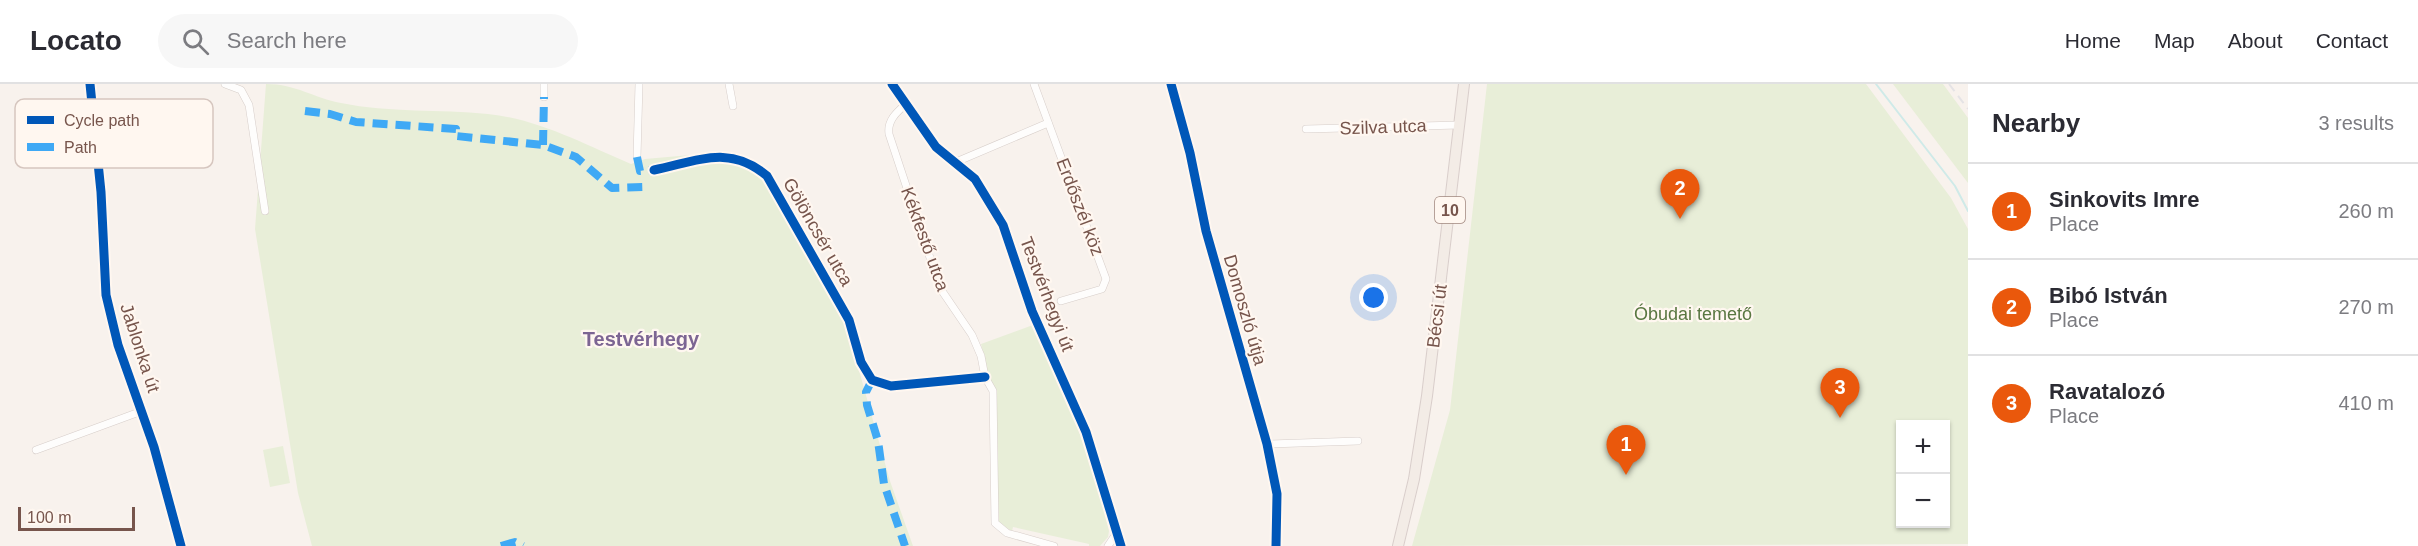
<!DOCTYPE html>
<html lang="en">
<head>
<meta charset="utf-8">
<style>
	body { margin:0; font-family:Arial,sans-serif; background:#f7f7f7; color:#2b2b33 }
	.controls { position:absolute; right:18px; bottom:18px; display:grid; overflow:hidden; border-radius:0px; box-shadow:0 2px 4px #0004 }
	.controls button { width:54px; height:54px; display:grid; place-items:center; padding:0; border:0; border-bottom:2px solid #e1e1e2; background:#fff; color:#2b2b33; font:30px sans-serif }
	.scale { position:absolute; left:18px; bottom:15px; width:117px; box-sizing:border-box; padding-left:6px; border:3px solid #77554c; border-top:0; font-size:16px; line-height:21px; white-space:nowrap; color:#77554c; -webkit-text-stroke:4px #fff7f0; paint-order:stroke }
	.you { position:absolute; left:1374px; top:214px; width:21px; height:21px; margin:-15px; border:4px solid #fff; border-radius:50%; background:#1a73e8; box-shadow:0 0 0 9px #1a73e833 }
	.badge { display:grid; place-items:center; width:39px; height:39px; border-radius:50%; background:#ea580c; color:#fff; font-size:20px; font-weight:700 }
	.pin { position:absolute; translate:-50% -50px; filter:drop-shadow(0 2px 3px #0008) }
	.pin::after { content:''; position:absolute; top:32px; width:21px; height:18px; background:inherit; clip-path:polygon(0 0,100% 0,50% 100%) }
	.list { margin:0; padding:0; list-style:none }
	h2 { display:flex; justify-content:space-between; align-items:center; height:78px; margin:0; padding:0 24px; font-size:26px }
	h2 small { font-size:20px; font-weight:400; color:#7c7c81 }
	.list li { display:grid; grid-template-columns:39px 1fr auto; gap:18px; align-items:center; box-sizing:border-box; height:96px; padding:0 24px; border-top:2px solid #e1e1e2 }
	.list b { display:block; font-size:22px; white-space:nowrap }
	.list p { margin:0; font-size:20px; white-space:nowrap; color:#7c7c81 }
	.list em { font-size:20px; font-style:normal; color:#7c7c81 }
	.icon { flex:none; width:33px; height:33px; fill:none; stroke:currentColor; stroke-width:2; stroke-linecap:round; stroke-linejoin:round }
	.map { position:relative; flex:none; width:1968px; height:462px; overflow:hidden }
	header { display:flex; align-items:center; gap:36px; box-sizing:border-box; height:84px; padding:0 30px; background:#fff; border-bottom:2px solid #e1e1e2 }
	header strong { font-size:28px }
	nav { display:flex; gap:33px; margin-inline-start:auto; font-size:21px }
	.search { width:420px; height:54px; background:#f7f7f7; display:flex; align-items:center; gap:15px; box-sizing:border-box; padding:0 21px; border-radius:33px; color:#7c7c81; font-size:22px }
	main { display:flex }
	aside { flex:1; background:#fff }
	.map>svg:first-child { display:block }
	.green { fill:#e8eed8; fill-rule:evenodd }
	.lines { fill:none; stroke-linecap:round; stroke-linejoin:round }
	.stream { stroke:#cfeae8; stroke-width:2 }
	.minor-casing { stroke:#d7ceca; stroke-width:8 }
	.tertiary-casing { stroke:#d7ceca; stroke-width:10 }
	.primary-casing { stroke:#d9cecb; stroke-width:12 }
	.minor { stroke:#fefdfc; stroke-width:7 }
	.tertiary { stroke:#fefdfc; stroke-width:8 }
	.primary { stroke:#f3ece6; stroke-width:10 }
	.rail { stroke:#e5e3e5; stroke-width:2; stroke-dasharray:9 6; stroke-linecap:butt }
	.quiet { stroke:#3fa9f5; stroke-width:8; stroke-dasharray:15 8; stroke-linecap:butt }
	.cycleway-casing { stroke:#fff7f0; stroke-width:13 }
	.cycleway { stroke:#0057b8; stroke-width:9 }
	.labels { text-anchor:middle; stroke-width:4.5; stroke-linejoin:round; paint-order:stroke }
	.shield { fill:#fff7f0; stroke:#a0867d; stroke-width:1.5 }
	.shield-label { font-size:16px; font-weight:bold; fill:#77554c }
	.street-label { font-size:18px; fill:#77554c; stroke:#fff7f0 }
	.park-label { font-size:18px; fill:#597741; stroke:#fff7f0 }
	.neighbourhood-label { font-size:20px; font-weight:bold; fill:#7c6593; stroke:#fff7f0 }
	.key { fill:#fff7f0; stroke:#d6c6bf; stroke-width:1.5 }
	.key-label { font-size:16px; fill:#77554c }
</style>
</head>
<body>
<header>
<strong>Locato</strong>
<div class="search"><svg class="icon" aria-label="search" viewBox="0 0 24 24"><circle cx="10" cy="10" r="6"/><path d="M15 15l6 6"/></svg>Search here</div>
<nav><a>Home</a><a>Map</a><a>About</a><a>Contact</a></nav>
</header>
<main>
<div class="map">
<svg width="1968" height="462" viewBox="0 0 1968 462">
	<rect width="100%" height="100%" fill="#f8f2ed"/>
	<g class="green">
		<path d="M266,0C296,0 314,14 341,19C390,29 439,25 488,30C538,35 586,61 631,80L645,75L702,70L741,80L765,95L846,240L890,397L913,462H312L298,409L255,145Z"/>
		<path d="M1487,0H1866L1951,114L1968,145V460L1412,462L1450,326ZM1900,340H1946V440H1900Z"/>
		<path d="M1893,0H1943L1968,34V99Z"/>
		<path d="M1033,241L1068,313L1102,419L1109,447L1108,453L1100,462H1089V460L1013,443L1012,447L998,439L989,294L981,260Z"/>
		<path d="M283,362L290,399L270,403L263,366Z"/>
	</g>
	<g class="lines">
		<path class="stream" d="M1876,0L1955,102L1968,127"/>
		<g class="minor-casing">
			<g id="minor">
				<path d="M225,0L241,6L249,21L265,127"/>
				<path d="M544,0V13"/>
				<path d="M729,0L733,22"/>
				<path d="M1034,0L1106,195L1102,205L1061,217"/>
				<path d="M1171,0L1190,69L1206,147L1267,360L1277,410L1276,462"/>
				<path d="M907,19C897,28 887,36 889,50L940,204L972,251L981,272L985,293L993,307L995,439L1007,449L1054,462"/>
				<path d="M1306,45L1459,41"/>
				<path d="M637,73L639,0"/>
				<path d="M956,78L1048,39"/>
				<path d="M654,86C698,77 730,60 767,92L849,236L861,278L872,296L891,302L985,293"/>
				<path d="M1267,360L1358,357"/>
				<path d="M36,366L142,327"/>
				<path d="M1108,462L1116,450"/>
			</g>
		</g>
		<g class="tertiary-casing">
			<g id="tertiary">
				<path d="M90,0L101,108L106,211L118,261L154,363L181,462"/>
				<path d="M892,0L936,63L975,95L1003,141L1032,227L1086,348L1121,462"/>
			</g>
		</g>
		<g class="primary-casing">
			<path id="primary" d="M1398,462L1414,395L1427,312L1464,0"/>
		</g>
		<use href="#minor" class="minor"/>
		<use href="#tertiary" class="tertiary"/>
		<use href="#primary" class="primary"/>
		<path class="rail" d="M1949,0L1968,25"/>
		<g class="quiet">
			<path d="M305,27L330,30L356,38L456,45V52L543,61L576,73L612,104L645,103"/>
			<path d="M543,61L544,13"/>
			<path d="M637,73L640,87L654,86"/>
			<path d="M872,296L866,308L867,321L878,357L884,400L905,462"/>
			<path d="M501,462L515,458L523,462"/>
		</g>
		<g class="cycleway-casing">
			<g id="cycleway">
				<path d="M90,0L101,108L106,211L118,261L154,363L181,462"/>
				<path d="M892,0L936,63L975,95L1003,141L1032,227L1086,348L1121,462"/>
				<path d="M1171,0L1190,69L1206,147L1267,360L1277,410L1276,462"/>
				<path d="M654,86C698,77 730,60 767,92L849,236L861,278L872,296L891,302L985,293"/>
			</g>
		</g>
		<use href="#cycleway" class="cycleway"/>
	</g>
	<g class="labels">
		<rect class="shield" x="1435" y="113" width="30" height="26" rx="4.5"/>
		<g class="shield-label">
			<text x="1450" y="132">10</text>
		</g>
		<g class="street-label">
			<text transform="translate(1383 43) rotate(-2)" y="6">Szilva utca</text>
			<text transform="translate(1080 123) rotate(69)" y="6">Erdőszél köz</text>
			<text transform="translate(818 148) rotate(60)" y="6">Gölöncsér utca</text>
			<text transform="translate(925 155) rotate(70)" y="6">Kékfestő utca</text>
			<text transform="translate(1047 210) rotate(69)" y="6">Testvérhegyi út</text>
			<text transform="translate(1245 226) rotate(74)" y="6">Domoszló útja</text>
			<text transform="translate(1437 232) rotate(-83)" y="6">Bécsi út</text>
			<text transform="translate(140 264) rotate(72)" y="6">Jablonka út</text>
		</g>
		<g class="park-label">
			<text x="1693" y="236">Óbudai temető</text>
		</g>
		<g class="neighbourhood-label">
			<text x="641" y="262">Testvérhegy</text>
		</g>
	</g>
	<rect x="15" y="15" width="198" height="69" rx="9" class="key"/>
	<rect x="27" y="32" width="27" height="8" fill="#0057b8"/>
	<rect x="27" y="59" width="27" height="8" fill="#3fa9f5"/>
	<g class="key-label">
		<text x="64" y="42">Cycle path</text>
		<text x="64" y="69">Path</text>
	</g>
</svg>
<div class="controls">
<button>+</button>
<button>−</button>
</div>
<div class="scale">100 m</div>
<div class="you"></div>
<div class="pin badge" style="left:1626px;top:391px">1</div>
<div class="pin badge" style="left:1680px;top:135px">2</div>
<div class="pin badge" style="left:1840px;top:334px">3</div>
</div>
<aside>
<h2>Nearby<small>3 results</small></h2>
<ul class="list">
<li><span class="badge">1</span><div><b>Sinkovits Imre</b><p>Place</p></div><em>260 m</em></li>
<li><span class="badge">2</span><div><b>Bibó István</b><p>Place</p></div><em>270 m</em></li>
<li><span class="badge">3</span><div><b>Ravatalozó</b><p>Place</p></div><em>410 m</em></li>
</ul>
</aside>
</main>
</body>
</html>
